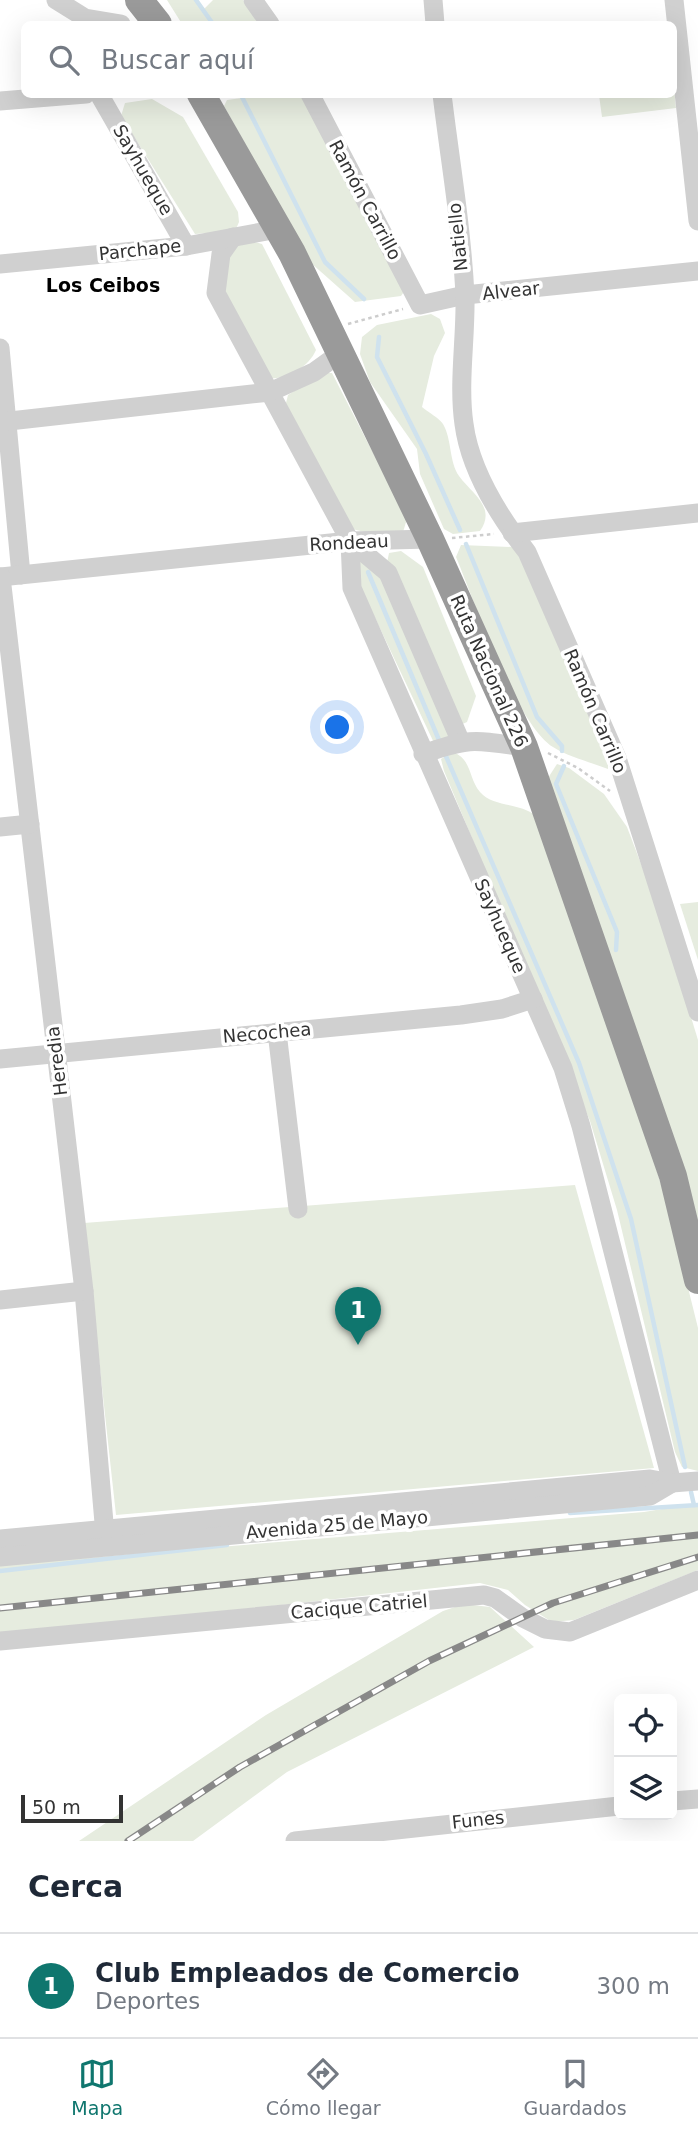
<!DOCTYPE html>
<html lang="es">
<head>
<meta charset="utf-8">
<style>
	body { margin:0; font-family:"DejaVu Sans",sans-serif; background:#f6f6f7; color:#1f2937 }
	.controls { position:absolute; right:21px; bottom:21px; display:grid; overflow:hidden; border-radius:10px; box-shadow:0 7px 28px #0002 }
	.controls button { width:63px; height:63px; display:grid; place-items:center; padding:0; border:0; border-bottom:2px solid #e0e1e3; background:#fff; color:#1f2937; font:35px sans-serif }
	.scale { position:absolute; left:21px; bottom:18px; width:102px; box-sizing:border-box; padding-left:7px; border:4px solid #333; border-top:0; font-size:19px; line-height:24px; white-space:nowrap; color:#333; -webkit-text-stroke:5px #fff; paint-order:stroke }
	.you { position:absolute; left:338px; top:728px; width:24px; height:24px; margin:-18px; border:5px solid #fff; border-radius:50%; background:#1a73e8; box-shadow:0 0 0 10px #1a73e833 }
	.badge { display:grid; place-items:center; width:46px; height:46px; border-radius:50%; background:#0f766e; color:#fff; font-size:23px; font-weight:700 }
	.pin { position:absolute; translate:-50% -58px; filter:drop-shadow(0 2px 4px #0008) }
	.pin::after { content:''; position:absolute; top:37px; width:24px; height:21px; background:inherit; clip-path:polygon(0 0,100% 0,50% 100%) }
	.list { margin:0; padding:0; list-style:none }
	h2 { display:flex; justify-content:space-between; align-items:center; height:91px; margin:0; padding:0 28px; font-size:30px }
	h2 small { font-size:23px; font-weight:400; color:#747a83 }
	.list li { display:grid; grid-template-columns:46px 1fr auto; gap:21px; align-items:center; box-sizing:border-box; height:105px; padding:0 28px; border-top:2px solid #e0e1e3 }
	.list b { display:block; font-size:26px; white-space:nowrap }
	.list p { margin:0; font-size:23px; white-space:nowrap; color:#747a83 }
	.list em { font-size:23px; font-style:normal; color:#747a83 }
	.icon { flex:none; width:38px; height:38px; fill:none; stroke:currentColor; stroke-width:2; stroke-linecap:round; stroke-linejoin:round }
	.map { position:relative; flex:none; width:698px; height:1841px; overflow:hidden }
	.search { position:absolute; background:#fff; box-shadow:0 7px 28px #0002; left:21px; right:21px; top:21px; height:77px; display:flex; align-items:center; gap:18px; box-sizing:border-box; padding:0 24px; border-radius:10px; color:#747a83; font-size:26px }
	.sheet { height:196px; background:#fff }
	nav { display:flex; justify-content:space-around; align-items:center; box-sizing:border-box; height:98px; border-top:2px solid #e0e1e3; background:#fff; font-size:19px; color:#747a83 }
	nav a { display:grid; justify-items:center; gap:4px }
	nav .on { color:#0f766e }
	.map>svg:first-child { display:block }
	.green { fill:#e6ecdf }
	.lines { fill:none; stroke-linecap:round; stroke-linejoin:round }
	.stream { stroke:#cfe2ee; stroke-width:4.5 }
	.path { stroke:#cdcdcd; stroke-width:2.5; stroke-dasharray:3.5 3.5; stroke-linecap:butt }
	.minor { stroke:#d0d0d0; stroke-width:19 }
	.highway { stroke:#9a9a9a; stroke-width:28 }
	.rail-casing { stroke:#888; stroke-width:7 }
	.rail { stroke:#fff; stroke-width:4.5; stroke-dasharray:13; stroke-linecap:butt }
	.labels { text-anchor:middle; stroke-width:7; stroke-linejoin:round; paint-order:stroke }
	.street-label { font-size:18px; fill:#333; stroke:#fff }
	.neighbourhood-label { font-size:19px; font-weight:bold; fill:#000; stroke:#fff }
</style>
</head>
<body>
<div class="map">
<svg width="698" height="1841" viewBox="0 0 698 1841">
	<rect width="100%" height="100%" fill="#fff"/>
	<g class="green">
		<path d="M167,0H198L204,9L213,0H243L259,24H182Z"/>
		<path d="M674,88L676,108L602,117L599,95L674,94Z"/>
		<path d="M264,95H305L406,289L401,296L355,302L311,263L224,106L227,100Z"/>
		<path d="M152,99L183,117L238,212L239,222L235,231L195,234L121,116L125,103Z"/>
		<path d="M248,240L262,244L316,350C309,367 285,381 266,378L223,298L221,266L237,242Z"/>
		<path d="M431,314L440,319L445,333L434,356L422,407C428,412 439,418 443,424C452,439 449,462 459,476C471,493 497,507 480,531L453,534L444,529L420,474L417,449L370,382L360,354L362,337L377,325Z"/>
		<path d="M323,373H332L407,519L403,532L369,533L348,528L284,411L288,395Z"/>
		<path d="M461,545L513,547L525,557L608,754V769C590,762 569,757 553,747C516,724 474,600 456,557Z"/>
		<path d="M401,551L423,567L476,696L467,722L458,726L387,563L389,553Z"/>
		<path d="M357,556L381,578L454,735L435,745L360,586Z"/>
		<path d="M452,752C472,758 468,778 480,792C494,808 520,802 536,816L613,1029L668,1207L698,1328V1471L682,1467L675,1452L617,1210L590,1121L444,771L441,759Z"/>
		<path d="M557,764L569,768L604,794L627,827L657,906L698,1040V1245L548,778Z"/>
		<path d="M698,902V960L680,904Z"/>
		<path d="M575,1185L654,1468L116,1515L84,1223Z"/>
		<path d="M698,1503V1570L574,1620L552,1622L525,1605L508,1590L480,1583L0,1636V1565L644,1512Z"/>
		<path d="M464,1604L490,1607L534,1647L287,1772L193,1841H79L266,1715L443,1611Z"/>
	</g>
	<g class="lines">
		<g class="stream">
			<path d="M196,0L213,24"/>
			<path d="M242,97L325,262L364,299"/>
			<path d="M379,337L377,357L426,454L460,530"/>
			<path d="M466,544L537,717L562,746V751"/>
			<path d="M368,572L439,740"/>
			<path d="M445,754L579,1063L631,1219L685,1467"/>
			<path d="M564,766L556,784L617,932L616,950"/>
			<path d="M691,1492L694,1505"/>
			<path d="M570,1513L698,1505"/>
			<path d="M0,1571L227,1545"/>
		</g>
		<g class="path">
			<path d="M348,324L403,309"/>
			<path d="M452,538L494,534"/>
			<path d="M548,753L578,768L610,791"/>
		</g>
		<g class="minor">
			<path d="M56,0L85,18L121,24"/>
			<path d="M253,0L270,24"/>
			<path d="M433,0L435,24"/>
			<path d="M674,0L698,221"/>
			<path d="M99,94L186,246"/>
			<path d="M310,94L420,305L465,295L698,271"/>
			<path d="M442,94C450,161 462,229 465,296C466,338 458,383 464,424C470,470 499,516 527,552L617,758L698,1012"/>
			<path d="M0,101L86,94"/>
			<path d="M233,237L221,254L216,293L350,541L352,588L563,1068L581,1126L672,1483"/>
			<path d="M0,264L186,246L278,229"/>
			<path d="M0,348L21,575"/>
			<path d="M0,422L270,392L314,372L339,354"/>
			<path d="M512,533L698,513"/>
			<path d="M350,541L388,573L460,740"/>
			<path d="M0,577L350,541L430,539"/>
			<path d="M1,577L84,1291L106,1546"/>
			<path d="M423,754C470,737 476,740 524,747"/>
			<path d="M0,827L30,824"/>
			<path d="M277,1032L298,1209"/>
			<path d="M0,1059L461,1015L502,1009L533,999"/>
			<path d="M0,1300L84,1291"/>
			<path d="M0,1539L650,1479L672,1483L698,1481"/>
			<path d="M0,1557L650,1496L672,1483"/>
			<path d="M0,1641L484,1595L495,1598L523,1618L545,1629L570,1632L698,1580"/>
			<path d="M672,1801L698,1799"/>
			<path d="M295,1841L619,1806"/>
		</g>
		<g class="highway">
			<path d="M139,0L158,24"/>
			<path d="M201,94L292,253L430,539L524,747L673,1176L698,1280"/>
		</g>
		<g class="rail-casing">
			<g id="rail">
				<path d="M0,1608L698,1535"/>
				<path d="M128,1841L240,1767L429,1661L553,1603L698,1557"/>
			</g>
		</g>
		<use href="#rail" class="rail"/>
	</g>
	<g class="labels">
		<g class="street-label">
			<text transform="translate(143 170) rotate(60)" y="6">Sayhueque</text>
			<text transform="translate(365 200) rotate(62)" y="6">Ramón Carrillo</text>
			<text transform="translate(458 237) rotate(-96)" y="6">Natiello</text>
			<text transform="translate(140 250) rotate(-6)" y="6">Parchape</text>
			<text transform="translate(511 291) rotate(-6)" y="6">Alvear</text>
			<text transform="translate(349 543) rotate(-3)" y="6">Rondeau</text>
			<text transform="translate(489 671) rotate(66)" y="6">Ruta Nacional 226</text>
			<text transform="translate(595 711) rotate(67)" y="6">Ramón Carrillo</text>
			<text transform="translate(500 926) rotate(66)" y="6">Sayhueque</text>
			<text transform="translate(267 1033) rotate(-5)" y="6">Necochea</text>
			<text transform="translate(57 1061) rotate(-97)" y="6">Heredia</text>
			<text transform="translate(337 1525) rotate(-5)" y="6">Avenida 25 de Mayo</text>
			<text transform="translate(359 1607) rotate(-5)" y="6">Cacique Catriel</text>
			<text transform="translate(478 1820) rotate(-6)" y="6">Funes</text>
		</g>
		<g class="neighbourhood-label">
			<text x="103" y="292">Los Ceibos</text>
		</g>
	</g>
</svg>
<div class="controls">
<button><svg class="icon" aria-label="locate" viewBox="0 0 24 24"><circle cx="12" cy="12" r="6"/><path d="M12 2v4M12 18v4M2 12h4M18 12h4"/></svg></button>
<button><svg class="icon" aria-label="layers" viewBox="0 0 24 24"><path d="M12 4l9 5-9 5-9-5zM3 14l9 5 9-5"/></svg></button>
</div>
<div class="scale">50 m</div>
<div class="you"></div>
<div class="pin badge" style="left:358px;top:1345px">1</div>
<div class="search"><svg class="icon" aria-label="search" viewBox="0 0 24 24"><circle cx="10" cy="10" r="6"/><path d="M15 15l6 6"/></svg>Buscar aquí</div>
</div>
<section class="sheet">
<h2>Cerca<small></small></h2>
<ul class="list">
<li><span class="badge">1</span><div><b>Club Empleados de Comercio</b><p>Deportes</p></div><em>300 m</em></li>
</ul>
</section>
<nav>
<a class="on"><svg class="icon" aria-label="map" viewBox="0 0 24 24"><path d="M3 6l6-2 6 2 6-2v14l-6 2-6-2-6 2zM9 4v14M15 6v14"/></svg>Mapa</a>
<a><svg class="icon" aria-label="directions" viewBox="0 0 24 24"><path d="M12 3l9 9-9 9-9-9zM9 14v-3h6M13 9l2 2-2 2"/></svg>Cómo llegar</a>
<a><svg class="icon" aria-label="saved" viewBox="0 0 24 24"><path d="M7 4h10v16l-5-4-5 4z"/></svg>Guardados</a>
</nav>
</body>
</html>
